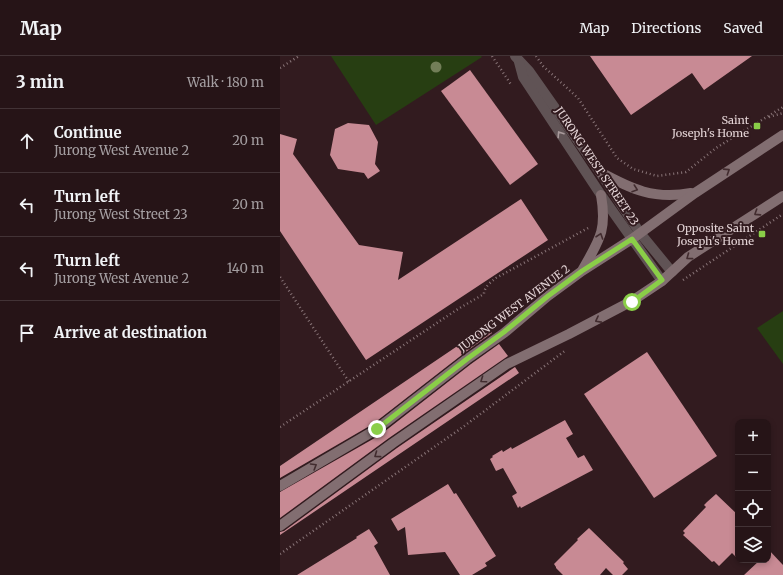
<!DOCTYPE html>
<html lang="en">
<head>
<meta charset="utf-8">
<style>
	body { margin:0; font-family:Merriweather,serif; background:#2e1d20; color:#f1f3f6 }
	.controls { position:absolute; right:12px; bottom:12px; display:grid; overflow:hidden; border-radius:8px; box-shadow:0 2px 6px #0003 }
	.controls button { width:36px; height:36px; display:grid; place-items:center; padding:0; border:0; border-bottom:1px solid #423336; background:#261417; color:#f1f3f6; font:20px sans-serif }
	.stop { position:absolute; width:12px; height:12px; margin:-9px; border:3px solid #8ace48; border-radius:50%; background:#fff }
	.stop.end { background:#8ace48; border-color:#fff; box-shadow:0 1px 4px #0008 }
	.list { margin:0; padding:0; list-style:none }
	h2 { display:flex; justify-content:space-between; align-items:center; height:52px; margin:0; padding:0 16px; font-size:17px }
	h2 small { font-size:13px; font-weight:400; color:#a49ea1 }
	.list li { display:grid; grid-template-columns:26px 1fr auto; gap:12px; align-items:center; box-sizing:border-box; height:64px; padding:0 16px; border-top:1px solid #423336 }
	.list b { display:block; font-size:15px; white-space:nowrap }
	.list p { margin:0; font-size:13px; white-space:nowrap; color:#a49ea1 }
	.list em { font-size:13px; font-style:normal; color:#a49ea1 }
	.icon { flex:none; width:22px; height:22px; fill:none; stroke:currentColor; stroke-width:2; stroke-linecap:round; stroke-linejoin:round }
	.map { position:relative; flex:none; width:503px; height:519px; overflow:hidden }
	header { display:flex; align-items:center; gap:24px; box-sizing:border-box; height:56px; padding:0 20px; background:#261417; border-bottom:1px solid #423336 }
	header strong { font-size:19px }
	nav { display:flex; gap:22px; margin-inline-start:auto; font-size:14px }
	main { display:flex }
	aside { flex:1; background:#261417 }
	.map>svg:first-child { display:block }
	.green { fill:#273e12 }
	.building { fill:#c88a94 }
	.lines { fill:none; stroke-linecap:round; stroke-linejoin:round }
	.path { stroke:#897578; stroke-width:2.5; stroke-dasharray:1 3; stroke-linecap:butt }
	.minor { stroke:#605355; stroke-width:10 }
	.secondary { stroke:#826e71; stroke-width:10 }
	.tree { fill:#727e58 }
	.oneway { stroke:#a99a9c }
	.oneway2 { stroke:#422c2f }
	.route { stroke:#8ace48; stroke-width:5 }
	.poi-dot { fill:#8ace48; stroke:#321b1f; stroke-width:1.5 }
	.labels { text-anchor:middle; stroke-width:4; stroke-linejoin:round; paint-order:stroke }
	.poi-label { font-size:11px; fill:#e4d4d6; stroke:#321b1f; text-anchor:end }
	.street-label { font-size:11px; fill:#e4d4d6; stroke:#321b1f }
</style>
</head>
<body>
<header>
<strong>Map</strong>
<nav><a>Map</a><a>Directions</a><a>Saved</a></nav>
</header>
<main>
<aside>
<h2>3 min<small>Walk · 180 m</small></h2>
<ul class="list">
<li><svg class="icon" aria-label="ahead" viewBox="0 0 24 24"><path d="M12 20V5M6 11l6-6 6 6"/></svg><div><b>Continue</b><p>Jurong West Avenue 2</p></div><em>20 m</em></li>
<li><svg class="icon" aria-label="left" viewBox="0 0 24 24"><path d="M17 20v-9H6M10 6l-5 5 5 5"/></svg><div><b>Turn left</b><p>Jurong West Street 23</p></div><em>20 m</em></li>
<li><svg class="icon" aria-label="left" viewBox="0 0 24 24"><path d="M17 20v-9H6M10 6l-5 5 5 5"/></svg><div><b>Turn left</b><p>Jurong West Avenue 2</p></div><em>140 m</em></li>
<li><svg class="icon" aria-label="arrive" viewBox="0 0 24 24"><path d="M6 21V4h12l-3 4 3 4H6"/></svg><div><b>Arrive at destination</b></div></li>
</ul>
</aside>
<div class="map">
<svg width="503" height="519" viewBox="0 0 503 519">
	<rect width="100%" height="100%" fill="#321b1f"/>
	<g class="green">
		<path d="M51,0H201L202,1L96,69Z"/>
		<path d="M503,255V308L477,272Z"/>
	</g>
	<g class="building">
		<path d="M310,0H472L424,34L412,17L351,59Z"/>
		<path d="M190,14L258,108L230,129L161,35Z"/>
		<path d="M68,67L89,69L98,86L95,108L100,115L88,123L84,117L58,113L50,99L55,73Z"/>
		<path d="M0,78L17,83L13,98L79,189L123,196L118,224L241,143L268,184L86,304L0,175Z"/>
		<path d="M207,270L212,277L183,298L93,368L0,422V410Z"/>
		<path d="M219,288L228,300L109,382L0,462V436L100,379L191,308Z"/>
		<path d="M367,296L437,400L374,442L304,338Z"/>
		<path d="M235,311L239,317L0,479V476L4,475L117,392Z"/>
		<path d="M285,364L293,378L286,382L298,402L304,399L313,414L241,452L240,450L238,452L232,440L237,437L223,412L216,415L210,403L213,401L212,400L222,394L223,396L231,391L232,393Z"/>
		<path d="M168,428L174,438L176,437L216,500L205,507L207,510L192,519H180L165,496L128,499L125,471L118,475L111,463Z"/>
		<path d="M436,438L458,459V503L452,497L439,510L434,505L432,506L413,488L403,479L405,477L403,475L426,451L424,449L427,446Z"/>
		<path d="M309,472L344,506L343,507L348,513L342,519H333L326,512L320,519H283L276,512V511L274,508L298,484L297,483Z"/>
		<path d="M89,473L98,487L94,490L110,519H17L77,482L76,481Z"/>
		<path d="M488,493L503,509V519H464L480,504H488Z"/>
	</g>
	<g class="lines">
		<g class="path">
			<path d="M212,0L232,30"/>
			<path d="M256,0L263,10L298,42L337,102L353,113L377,120L406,116L436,92L503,51"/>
			<path d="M0,12L19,0"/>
			<path d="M489,61L503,57"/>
			<path d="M0,221L69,326"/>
			<path d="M403,224L503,158"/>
			<path d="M0,371L178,253L204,238C204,231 211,226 216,222L310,171"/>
			<path d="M0,498L183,371L286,294"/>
		</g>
		<g class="minor">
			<path d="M235,0L249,15L320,116L360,177L392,216"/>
			<path d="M239,6L243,21L321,139L382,225"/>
		</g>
		<g class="secondary">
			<path d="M320,116C351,133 374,144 411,137"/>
			<path d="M303,213C320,183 327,174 321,139"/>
			<path d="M0,430L97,373L187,303L224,277L268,240L302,215L352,183L415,137L503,79"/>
			<path d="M0,470L113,387L227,308L289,278L352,245L382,225L408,201L503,140"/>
		</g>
	</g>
	<circle class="tree" cx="156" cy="11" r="5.5"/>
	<defs><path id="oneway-chevron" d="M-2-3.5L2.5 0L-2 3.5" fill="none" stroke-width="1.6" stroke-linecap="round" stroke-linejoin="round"/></defs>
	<use class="oneway" href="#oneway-chevron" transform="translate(280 78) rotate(-123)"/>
	<g class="oneway2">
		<use href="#oneway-chevron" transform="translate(447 115) rotate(-33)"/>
		<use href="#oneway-chevron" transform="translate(355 133) rotate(19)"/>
		<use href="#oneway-chevron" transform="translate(477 157) rotate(147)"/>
		<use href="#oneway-chevron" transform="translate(320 180) rotate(-71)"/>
		<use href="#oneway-chevron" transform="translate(409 201) rotate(144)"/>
		<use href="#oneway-chevron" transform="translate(318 264) rotate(152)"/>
		<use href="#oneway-chevron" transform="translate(203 324) rotate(145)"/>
		<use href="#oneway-chevron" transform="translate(97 399) rotate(144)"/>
		<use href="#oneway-chevron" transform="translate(34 410) rotate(-31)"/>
	</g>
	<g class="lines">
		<path class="route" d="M97,373L187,303L224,276L268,240L302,215L352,183L382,224L352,246"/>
	</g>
	<g class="poi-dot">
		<rect x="473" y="66" width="8" height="8" rx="2"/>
		<rect x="478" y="174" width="8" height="8" rx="2"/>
	</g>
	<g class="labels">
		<g class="poi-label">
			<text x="469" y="68">Saint<tspan x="469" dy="13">Joseph's Home</tspan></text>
			<text x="474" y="176">Opposite Saint<tspan x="474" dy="13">Joseph's Home</tspan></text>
		</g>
		<g class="street-label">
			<text transform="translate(317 110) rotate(56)" y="4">JURONG WEST STREET 23</text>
			<text transform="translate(234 252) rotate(-37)" y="4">JURONG WEST AVENUE 2</text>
		</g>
	</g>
</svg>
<div class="controls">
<button>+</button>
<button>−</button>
<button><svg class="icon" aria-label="locate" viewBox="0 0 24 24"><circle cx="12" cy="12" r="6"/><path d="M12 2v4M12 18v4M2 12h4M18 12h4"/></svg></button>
<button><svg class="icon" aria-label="layers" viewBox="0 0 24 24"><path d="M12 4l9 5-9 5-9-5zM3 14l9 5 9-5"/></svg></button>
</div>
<div class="stop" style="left:352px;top:246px"></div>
<div class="stop end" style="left:97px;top:373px"></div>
</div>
</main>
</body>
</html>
